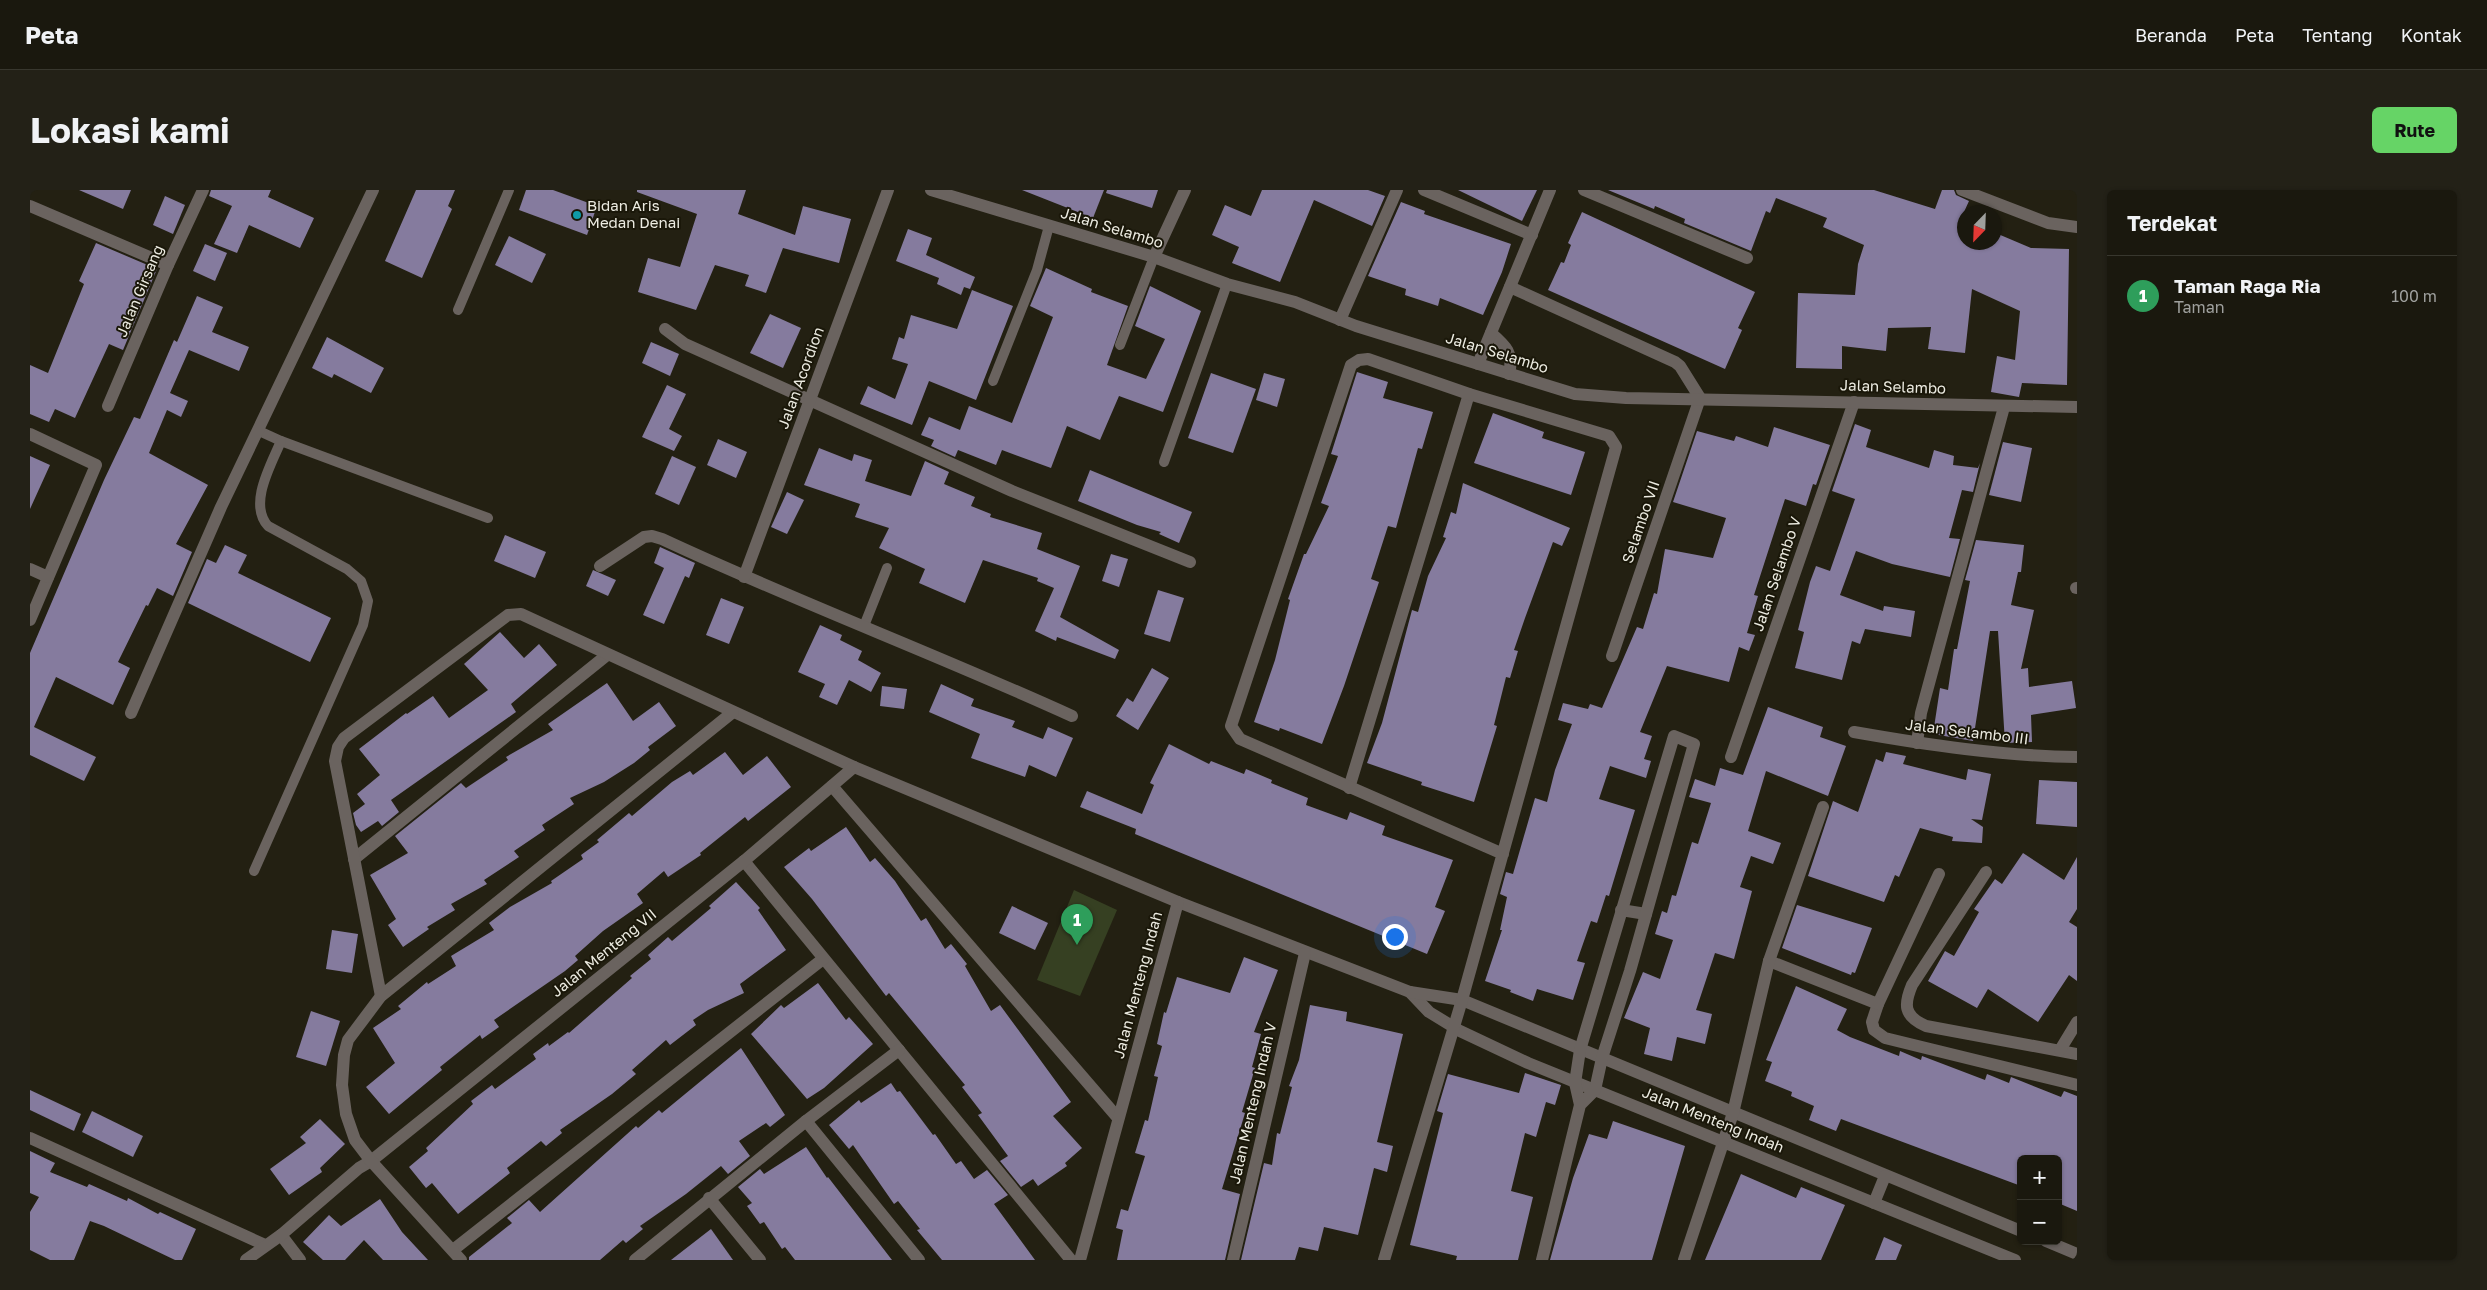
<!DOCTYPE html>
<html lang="id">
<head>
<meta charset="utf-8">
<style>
	body { margin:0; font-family:"Golos Text",sans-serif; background:#232117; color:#f1f3f6 }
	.controls { position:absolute; right:15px; bottom:15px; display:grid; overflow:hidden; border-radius:8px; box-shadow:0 1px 4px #0004 }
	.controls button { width:45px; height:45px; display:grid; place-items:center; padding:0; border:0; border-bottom:1px solid #38372e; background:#1a180e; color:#f1f3f6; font:25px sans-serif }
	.compass { position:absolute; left:1927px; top:15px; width:45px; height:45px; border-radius:50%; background:#1a180e; box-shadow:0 1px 4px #0004; rotate:203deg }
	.you { position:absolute; left:1364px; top:746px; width:18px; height:18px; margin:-12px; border:4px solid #fff; border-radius:50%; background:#1a73e8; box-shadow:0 0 0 8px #1a73e833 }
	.badge { display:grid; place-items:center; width:32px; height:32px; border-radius:50%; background:#66d466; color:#fff; font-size:16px; font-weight:700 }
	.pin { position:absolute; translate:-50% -41px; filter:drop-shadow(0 1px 2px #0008) }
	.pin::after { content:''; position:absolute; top:26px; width:18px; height:15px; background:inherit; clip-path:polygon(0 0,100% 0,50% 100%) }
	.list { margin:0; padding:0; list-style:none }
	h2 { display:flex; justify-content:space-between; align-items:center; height:65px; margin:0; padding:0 20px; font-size:21px }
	h2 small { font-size:16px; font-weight:400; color:#9fa09e }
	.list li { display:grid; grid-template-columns:32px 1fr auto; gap:15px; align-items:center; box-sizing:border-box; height:80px; padding:0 20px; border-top:1px solid #38372e }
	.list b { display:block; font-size:19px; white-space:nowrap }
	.list p { margin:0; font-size:16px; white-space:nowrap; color:#9fa09e }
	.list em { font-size:16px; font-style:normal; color:#9fa09e }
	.map { position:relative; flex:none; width:2047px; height:1070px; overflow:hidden; border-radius:8px }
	header { display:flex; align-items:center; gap:30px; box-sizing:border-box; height:70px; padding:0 25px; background:#1a180e; border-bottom:1px solid #38372e }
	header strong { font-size:24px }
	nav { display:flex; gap:28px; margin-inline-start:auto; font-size:18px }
	.intro { display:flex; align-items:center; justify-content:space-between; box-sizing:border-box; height:120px; padding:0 30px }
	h1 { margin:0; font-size:35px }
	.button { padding:12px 22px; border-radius:8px; background:#66d466; color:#111; font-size:18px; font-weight:700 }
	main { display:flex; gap:30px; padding:0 30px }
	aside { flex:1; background:#1a180e; border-radius:8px; box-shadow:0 1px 4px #0004 }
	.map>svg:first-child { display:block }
	.green { fill:#364022 }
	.building { fill:#857b9e }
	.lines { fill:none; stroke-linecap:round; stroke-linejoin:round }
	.service { stroke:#6a635f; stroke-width:10 }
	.minor { stroke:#6a635f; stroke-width:12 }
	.tertiary { stroke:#6a635f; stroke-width:12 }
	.culture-dot { fill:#0f9aa8; stroke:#1a1709; stroke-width:2 }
	.labels { text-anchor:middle; stroke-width:4; stroke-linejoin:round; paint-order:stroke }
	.poi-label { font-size:15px; fill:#ecebe1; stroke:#1a1709; text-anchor:start }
	.street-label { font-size:15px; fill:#ecebe1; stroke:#1a1709 }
</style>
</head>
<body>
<header>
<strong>Peta</strong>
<nav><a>Beranda</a><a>Peta</a><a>Tentang</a><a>Kontak</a></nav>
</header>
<div class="intro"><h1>Lokasi kami</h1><a class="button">Rute</a></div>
<main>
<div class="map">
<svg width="2047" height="1070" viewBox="0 0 2047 1070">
	<rect width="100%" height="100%" fill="#232012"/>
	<path class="green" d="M1044,700L1087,720L1050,806L1007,790Z"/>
	<g class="building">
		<path d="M49,0H101L93,19Z"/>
		<path d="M181,0H241L238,7L284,28L270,58L219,35L207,63L184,54L202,16L179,6Z"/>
		<path d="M386,0H425L418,16L422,19L392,88L355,71Z"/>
		<path d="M496,0H523L567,16L557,45L489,20Z"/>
		<path d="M607,0H716L708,24L765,45L773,16L821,29L809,73L753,58L736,103L715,96L719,85L685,75L666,120L608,102L618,68L650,77L667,24L607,2Z"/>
		<path d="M992,0H1074L1063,28Z"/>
		<path d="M1077,0H1128L1122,18L1076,3Z"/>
		<path d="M1232,0H1338L1355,6L1342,36L1284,10L1250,92L1202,73L1209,57L1182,45L1195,15L1221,26Z"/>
		<path d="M1428,0H1507L1492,31Z"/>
		<path d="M1578,0H1844L1905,19L1912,0H1924L1926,5L1939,11L1934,22V52H1965L1968,44L2001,58L2039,59L2037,195L1992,193L1989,207L1961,202L1967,166L1985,170L1990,121L1942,99L1935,163L1898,159L1901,137L1858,138L1856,161L1812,156V179L1766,178L1768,103L1825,105L1828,74L1834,55L1793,37L1797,28L1746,8L1740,23L1736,21L1721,61L1654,33L1655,29L1625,16L1624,19Z"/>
		<path d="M135,6L155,15L143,44L123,35Z"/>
		<path d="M1371,12L1395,21L1394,24L1481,54L1472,82L1453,125L1410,108L1408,116L1375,105L1376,99L1338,86Z"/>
		<path d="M1552,22L1725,102L1708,138L1712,140L1695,179L1518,100L1531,72L1534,73L1541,55L1538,53Z"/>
		<path d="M878,39L902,48L896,65L945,87L940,99L934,97L931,105L907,94L909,88L866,71Z"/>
		<path d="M479,46L516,64L502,93L465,75Z"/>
		<path d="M66,53L127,79L93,160L79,154L45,228L25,219L19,232L0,224V175L18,183L54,94L49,91Z"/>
		<path d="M175,54L197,63L185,91L163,81Z"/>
		<path d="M1016,78L1062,99L1061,102L1098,116L1077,175L1116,189L1135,149L1105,136L1120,96L1171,121L1133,222L1089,206L1070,250L1037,236L1021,278L972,260L966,275L928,260L925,267L901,256L904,250L891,245L899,227L930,240L939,216L982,233L1023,127L1000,116Z"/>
		<path d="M942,100L983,116L946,210L899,191L882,235L830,214L838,196L865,209L878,174L862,169L869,147L874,149L881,125L927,139Z"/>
		<path d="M167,106L193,117L182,142L219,157L209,181L159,160L140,203L158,211L151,227L137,220L119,263L178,295L146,354L162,362L143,406L127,398L118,416L116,415L88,472L100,478L83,515L26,487L4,537L66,567L54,591L0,565V463L74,290L104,227L110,229L144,150L147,152Z"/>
		<path d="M740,124L771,138L753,178L720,163Z"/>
		<path d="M297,147L354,178L341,203L304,184L302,188L282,178Z"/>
		<path d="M621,152L649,164L640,186L612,173Z"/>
		<path d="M1327,182L1358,192L1353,208L1403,222L1392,259L1388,258L1366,338L1358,336L1341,389L1349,392L1314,496L1292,554L1250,538L1249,541L1224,532L1245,470L1260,410L1258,409L1274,364H1276L1299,316L1291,313L1308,266L1301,264Z"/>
		<path d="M1181,183L1226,199L1203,263L1158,248Z"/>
		<path d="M1234,183L1255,189L1247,217L1226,210Z"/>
		<path d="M637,195L656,204L639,239L652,246L644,261L612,247Z"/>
		<path d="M1463,223L1514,242L1512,248L1555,262L1541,305L1444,273Z"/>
		<path d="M1825,234L1841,240L1836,257L1899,278L1904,260L1924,266L1923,275L1948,278L1950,273L1943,302L1932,300L1919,348L1930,349L1920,387L1862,374L1826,361L1810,405L1853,421L1854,416L1885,421L1881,447L1835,439L1830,454L1822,451L1812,490L1765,478L1774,442L1768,440L1780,392L1786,376L1800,381L1825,309L1802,301Z"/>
		<path d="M1744,237L1800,255L1786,295L1783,294L1776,316L1755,309L1724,405L1728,406L1717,443L1725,445L1719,461L1709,457L1699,492L1637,476L1610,542L1622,546L1614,569L1621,571L1616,588L1580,576L1569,609L1605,620L1579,706L1576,705L1567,733L1561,731L1547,771L1555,773L1543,810L1507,799L1503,811L1480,802L1481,800L1455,791L1472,740H1470L1477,707L1470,704L1476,682L1483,684L1505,608L1517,612L1525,580L1542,534L1528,530L1533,513L1558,519L1560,514L1572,518L1607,437L1613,439L1624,403L1627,404L1635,359L1683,368L1696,328L1643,312L1667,241L1704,251L1706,246L1738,257Z"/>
		<path d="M688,249L717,262L706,288L677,275Z"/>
		<path d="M1973,252L2002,258L1991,312L1959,305Z"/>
		<path d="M789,258L822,271L824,264L842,270L835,291L881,306L895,271L919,282L914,294L945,307L941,316L961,324L960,327L1012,343L1007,359L1050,376L1030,427L1089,460L1085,469L1027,447L1026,451L1005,441L1024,398L1007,391L1008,388L953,370L935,413L889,393L895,379L849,358L859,338L825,327L830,314L774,295Z"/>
		<path d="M0,266L20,275L0,319Z"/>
		<path d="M642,266L666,277L649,315L625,304Z"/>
		<path d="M1060,280L1162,322L1149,353L1129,344L1131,342L1107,335L1048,311Z"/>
		<path d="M1433,293L1540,338L1532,356L1523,352L1495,428L1484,460L1488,461L1480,488L1476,487L1464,535L1467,536L1444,612L1391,595L1392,592L1337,573L1352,533L1382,420L1388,422L1398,386L1416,348L1413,347L1421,322L1426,324Z"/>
		<path d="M757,302L774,310L757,344L741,337Z"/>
		<path d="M475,345L516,362L505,388L464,371Z"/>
		<path d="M1946,350L1994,355L1991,382H1988L1981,415L2004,420L1991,479L1998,478L1999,497L2042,491L2046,518L2001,525L2002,552L1975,553L1968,441H1960L1943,551L1903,544L1910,498L1918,500L1924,459H1927L1940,391L1935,390Z"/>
		<path d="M195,355L217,365L208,383L301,428L280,472L158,413L177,369L186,373Z"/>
		<path d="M630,357L665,373L659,388L655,386L634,434L613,425L634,378L624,373Z"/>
		<path d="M1081,364L1098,369L1089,397L1072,391Z"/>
		<path d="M563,380L586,390L578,406L556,396Z"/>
		<path d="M1128,400L1154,408L1140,452L1114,444Z"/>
		<path d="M691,408L714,417L699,454L676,445Z"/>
		<path d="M790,435L812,445L810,450L832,461L828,470L851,483L841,502L819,490L807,515L789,507L795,494L768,482Z"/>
		<path d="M470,442L494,468L509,454L527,475L481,514L486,522L361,610L369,622L352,636L348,631L331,642L326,635L323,623L335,614L327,604L350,585L329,559L376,523L377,524L403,506L419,528L458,500L434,474Z"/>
		<path d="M1122,478L1139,488L1108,540L1086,526L1097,508L1103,512Z"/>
		<path d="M577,493L603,531L629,512L646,536L618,557L620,560L604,573L574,592L540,608L544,614L512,635L515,640L484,661L489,667L454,690L457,694L421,714L425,720L397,737L399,739L373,757L358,735L366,729L340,685L378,663L365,646L431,593L436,598L478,570L476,567L523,540L518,534Z"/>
		<path d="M911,494L944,509L941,516L985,531L982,537L1013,549L1018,537L1043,548L1026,587L999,575L995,587L941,568L950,544L899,522Z"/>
		<path d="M852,496L877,499L874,519L850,516Z"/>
		<path d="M1738,517L1793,537L1790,547L1816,556L1798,606L1736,581L1718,641L1751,653L1743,674L1721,666L1710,697L1722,701L1704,769L1685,763L1666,820L1682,824L1675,854L1647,847L1642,871L1614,864L1620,838L1594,828L1613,782L1630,789L1643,750L1625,744L1632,721L1637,723L1642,705L1646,706L1662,652L1668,654L1681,613L1659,607L1665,589L1685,596L1690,578L1713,585Z"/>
		<path d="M1139,554L1179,574L1181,571L1214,584L1216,579L1242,590L1241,593L1278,608L1276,615L1317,630L1320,622L1355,636L1352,645L1423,670L1405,717L1415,721L1397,764L1105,644L1106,639L1050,617L1057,601L1112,624L1124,595L1120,593Z"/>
		<path d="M695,562L713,585L737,566L761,597L718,631L715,627L670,663L671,665L638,687L634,681L607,704L613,713L573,741L545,766L548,770L535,781L464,830L469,837L452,849L450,845L410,877L412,880L359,924L336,897L365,873L343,838L371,819L368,816L397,792L398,794L426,776L421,766L464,740L459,733L480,717L522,693L521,691L553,669L551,665L569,652L567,650L599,623L602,626L642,592L660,581L663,585Z"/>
		<path d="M1856,562L1876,566L1873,574L1936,590L1938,579L1961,584L1952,630L1941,629L1953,637L1952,653L1922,651L1923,647L1890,638L1869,687L1865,685L1854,712L1778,686L1803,611L1828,622L1846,569L1853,572Z"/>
		<path d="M2009,590L2047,592V637L2006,634Z"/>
		<path d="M816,637L840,672L845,668L865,691L891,731L896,728L915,759L921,754L937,774L935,776L961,821L970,815L1041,912L1023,926L1052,958L1035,973L1037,976L1008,996L1003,989L991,997L970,971L978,966L948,925L952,923L932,897L935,895L859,803L856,806L782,709L754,677L779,658L781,661Z"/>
		<path d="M1993,663L2034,690L2047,667V719L2039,732L2047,737V791L2039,785L2008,832L1958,799L1947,818L1898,791L1915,761L1924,766L1949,722L1944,719L1965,689L1972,694Z"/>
		<path d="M706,692L730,718L728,720L756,760L710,794L714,803L678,820L663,830L666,835L640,855L636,850L602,880L606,884L582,904L530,940L532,943L516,956L511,951L477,978L480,983L428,1024L402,993L396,998L379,977L398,961L396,958L443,914L441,911L462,895L465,899L506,869L503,864L518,853L519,856L538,842L539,843L602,788L600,786L621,769L618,765L638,747L642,751L681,718L679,716Z"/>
		<path d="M1767,715L1842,738L1825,783L1822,782L1821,785L1752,758Z"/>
		<path d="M982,716L1018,733L1005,760L969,743Z"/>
		<path d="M302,740L328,744L322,783L296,779Z"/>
		<path d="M1214,767L1248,780L1224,842L1231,844L1222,877L1225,878L1212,922L1215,923L1192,999L1210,1004L1195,1070H1087L1093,1040L1086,1038L1091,1019L1098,1021L1115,966L1105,963L1115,930L1118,931L1128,887L1124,886L1132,856L1127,854L1134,822L1136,823L1147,787L1200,803Z"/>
		<path d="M788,793L816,830L819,827L843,854L794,898L777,909L721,844L751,815L754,818Z"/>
		<path d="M1766,796L1817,819L1807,840L1820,847L1869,866L1870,861L1891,870L1892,866L1955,890L1957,884L1979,893L1981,887L2031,907L2034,901L2047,906V1021L2028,1013V969H1991V996L1811,929L1806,941L1779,930L1784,916L1761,906L1762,902L1735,891L1742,872L1736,870Z"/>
		<path d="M1280,815L1317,822L1316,831L1373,844L1347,952L1363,956L1357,982L1344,978L1328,1045L1294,1037L1288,1061L1269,1057L1265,1070H1211L1234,973L1242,975L1247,943L1250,944L1262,897L1259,896L1269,870Z"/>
		<path d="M281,821L310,831L296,876L266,867Z"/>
		<path d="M711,858L755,925L740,937L736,933L709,951L720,966L698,984L691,976L656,1004L610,1036L613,1039L596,1053L593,1050L570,1070H439V1067L482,1033L477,1028L499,1010L510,1022L606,936L608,938L629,920L632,923Z"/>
		<path d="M1495,883L1531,895L1525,915L1516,912L1506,947L1495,943L1481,1001L1503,1007L1488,1070H1426L1427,1066L1380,1055L1413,923L1407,921L1418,884L1489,903Z"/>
		<path d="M861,893L867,902L870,901L903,945L905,944L926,974L931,971L944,989L957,980L978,1005L964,1014L1005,1070H912L887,1040L890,1039L868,1011L864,1014L823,955L819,959L799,935L829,910L831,913Z"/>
		<path d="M0,900L51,924L44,941L0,920Z"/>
		<path d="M62,921L113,946L103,967L52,942Z"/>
		<path d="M290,929L315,954L290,978L292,982L259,1005L240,979L276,953L270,947Z"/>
		<path d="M1583,931L1655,956L1622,1070H1520L1543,988L1559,944L1577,949Z"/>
		<path d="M776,957L797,988L798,987L862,1070H765L755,1057L752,1059L734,1032L730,1034L717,1016L722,1013L708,997L730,979L734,984Z"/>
		<path d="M0,961L25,973L20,982L57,997L59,994L97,1011L98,1008L128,1024L130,1022L166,1039L152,1070H145L74,1036L60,1031L44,1070H20L0,1060V1022L9,1007L0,1003Z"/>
		<path d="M1711,984L1766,1008L1771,997L1815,1015L1791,1070H1675Z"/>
		<path d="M350,1009L372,1042L398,1070H353L334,1050L315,1070H293L273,1052L299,1025L311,1036Z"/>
		<path d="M681,1039L703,1070H641Z"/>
		<path d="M1854,1047L1872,1055L1866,1070H1845Z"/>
	</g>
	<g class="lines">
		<g class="service">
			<path d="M428,120L479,0"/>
			<path d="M1090,155L1124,67"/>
			<path d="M963,191L1007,80L1019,36"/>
			<path d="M229,241L251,251L458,328"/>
			<path d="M1134,272L1197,94"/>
			<path d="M834,436L857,378"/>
			<path d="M224,681L333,435L338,411L331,391L317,379L238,336C218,314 241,275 251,251"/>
		</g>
		<g class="minor">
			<path d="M1394,0L1502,45"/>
			<path d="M1554,0L1717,68"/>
			<path d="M1932,0L2018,33L2047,37"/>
			<path d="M0,16L138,75"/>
			<path d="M1124,67L1155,0"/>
			<path d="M1480,97L1645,172L1650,176L1670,208L1582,466"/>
			<path d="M1310,130L1367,0"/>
			<path d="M635,139L655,154L982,301L1160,372"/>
			<path d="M1461,143C1476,156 1484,163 1479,184"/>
			<path d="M1448,174L1520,0"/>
			<path d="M78,216L138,75L173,0"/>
			<path d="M0,244L66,275L0,430"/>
			<path d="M570,376L614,347L622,346L632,349C767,412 906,464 1042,526"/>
			<path d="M0,379L18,387"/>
			<path d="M714,387L858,0"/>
			<path d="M2046,398H2047"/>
			<path d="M101,523L191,317L343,0"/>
			<path d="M1824,542C1898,555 1972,566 2047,567"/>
			<path d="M1887,553L1891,523L1974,217"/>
			<path d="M1701,567L1824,212"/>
			<path d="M802,596L1088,928"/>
			<path d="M1319,598L1439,204"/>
			<path d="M324,669L577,465"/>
			<path d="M714,671L1041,1070"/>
			<path d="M1956,682L1882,795C1874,814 1873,826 1896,836L2047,864"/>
			<path d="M1909,684L1848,814L1842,832L1844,840L1855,848L2047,895"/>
			<path d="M1591,720L1616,724"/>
			<path d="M1739,771L1848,814"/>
			<path d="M1380,802L1399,822L1430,841L1498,873L1985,1070"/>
			<path d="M351,806L305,571L308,557L314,548L478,425L491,424L824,577L1148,712L1380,802L1432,810L1991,1041"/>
			<path d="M2030,860L2047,832"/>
			<path d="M776,931L889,1070"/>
			<path d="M0,948L235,1055"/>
			<path d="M679,1008L730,1070"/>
			<path d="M1844,1013L1855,986"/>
			<path d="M251,1045L270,1070"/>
			<path d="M2016,1051L2047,1064"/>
			<path d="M423,1060L793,769"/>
			<path d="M216,1070L251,1045L329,978L341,971L714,671L824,577"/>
			<path d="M431,1070L341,971L325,950L316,924L312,895L314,865L318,850L351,806L703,522"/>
			<path d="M605,1070L776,931L869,860"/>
			<path d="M1050,1070L1148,712"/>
			<path d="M1203,1070L1275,763"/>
			<path d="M1354,1070L1432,810L1586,257L1579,246L1439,204L1338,169L1329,170L1321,175L1201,536L1210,549L1473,664"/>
			<path d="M1512,1070L1550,915L1545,893L1550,860L1644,546L1664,554L1600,781L1572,868L1565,900L1550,915"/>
			<path d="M1654,1070L1703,923L1739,771L1793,617"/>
		</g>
		<path class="tertiary" d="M901,0L1124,67L1197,94L1265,112L1326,136L1545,204L1596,208L2047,217"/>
	</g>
	<circle class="culture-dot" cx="547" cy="25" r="5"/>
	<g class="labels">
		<g class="poi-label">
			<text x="557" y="21">Bidan Aris<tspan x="557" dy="17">Medan Denai</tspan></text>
		</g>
		<g class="street-label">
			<text transform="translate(1082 38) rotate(17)" y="5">Jalan Selambo</text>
			<text transform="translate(110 101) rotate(-67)" y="5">Jalan Girsang</text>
			<text transform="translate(1467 163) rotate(17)" y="5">Jalan Selambo</text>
			<text transform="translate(771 188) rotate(-70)" y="5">Jalan Acordion</text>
			<text transform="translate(1863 197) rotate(2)" y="5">Jalan Selambo</text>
			<text transform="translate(1611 332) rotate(-71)" y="5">Selambo VII</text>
			<text transform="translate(1747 384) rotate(-71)" y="5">Jalan Selambo V</text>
			<text transform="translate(1937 542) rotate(7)" y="5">Jalan Selambo III</text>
			<text transform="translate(574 763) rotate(-39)" y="5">Jalan Menteng VII</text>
			<text transform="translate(1108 795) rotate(-75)" y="5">Jalan Menteng Indah</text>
			<text transform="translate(1223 913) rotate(-77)" y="5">Jalan Menteng Indah V</text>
			<text transform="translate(1683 930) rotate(22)" y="5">Jalan Menteng Indah</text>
		</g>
	</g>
</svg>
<div class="controls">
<button>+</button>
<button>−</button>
</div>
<svg class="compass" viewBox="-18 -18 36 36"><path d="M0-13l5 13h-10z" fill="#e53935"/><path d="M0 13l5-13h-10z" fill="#9fa09e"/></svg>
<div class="you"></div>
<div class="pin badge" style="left:1047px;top:755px;background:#2e9e5b">1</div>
</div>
<aside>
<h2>Terdekat<small></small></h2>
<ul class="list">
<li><span class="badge" style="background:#2e9e5b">1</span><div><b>Taman Raga Ria</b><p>Taman</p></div><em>100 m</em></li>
</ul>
</aside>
</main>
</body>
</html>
